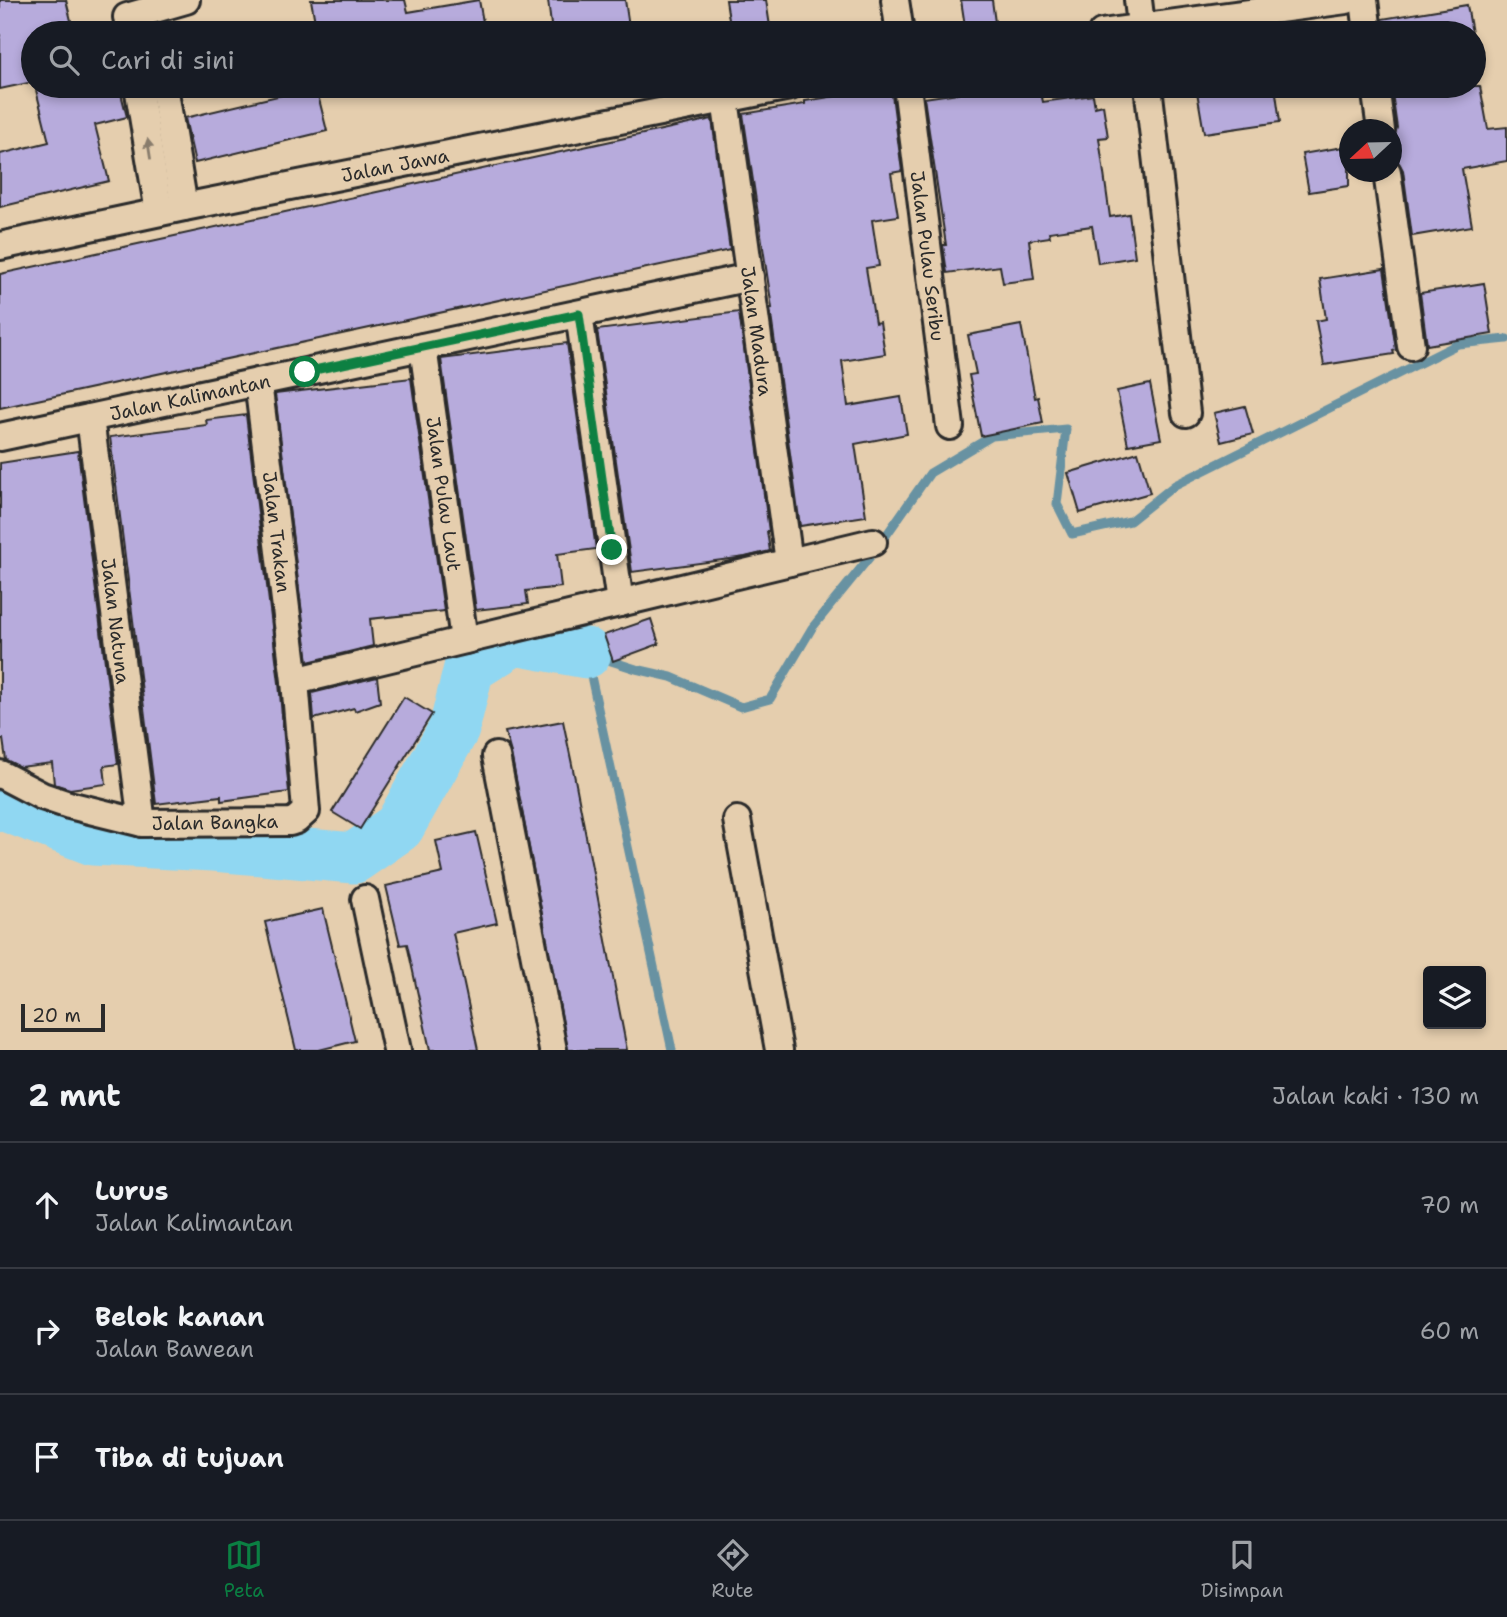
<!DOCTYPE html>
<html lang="id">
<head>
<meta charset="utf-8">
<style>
	body { margin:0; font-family:"Shantell Sans",sans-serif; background:#20242c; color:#f1f3f6 }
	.controls { position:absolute; right:21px; bottom:21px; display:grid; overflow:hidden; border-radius:7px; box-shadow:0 4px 10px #0003 }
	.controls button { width:63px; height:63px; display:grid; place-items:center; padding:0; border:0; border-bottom:2px solid #363941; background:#171b24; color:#f1f3f6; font:35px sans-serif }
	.compass { position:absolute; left:1339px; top:119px; width:63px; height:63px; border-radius:50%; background:#171b24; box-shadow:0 4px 10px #0003; rotate:248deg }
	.scale { position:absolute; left:21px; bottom:18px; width:84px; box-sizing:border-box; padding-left:7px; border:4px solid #2b2b2b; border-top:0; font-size:19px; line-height:24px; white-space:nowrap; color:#2b2b2b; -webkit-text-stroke:5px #e5ceae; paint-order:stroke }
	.stop { position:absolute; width:21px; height:21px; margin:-16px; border:5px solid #0b8043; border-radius:50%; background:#fff }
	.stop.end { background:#0b8043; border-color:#fff; box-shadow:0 2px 7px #0008 }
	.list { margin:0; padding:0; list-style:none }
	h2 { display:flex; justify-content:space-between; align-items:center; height:91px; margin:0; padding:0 28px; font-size:30px }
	h2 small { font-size:23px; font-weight:400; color:#9ea1a6 }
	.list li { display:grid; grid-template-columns:46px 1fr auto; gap:21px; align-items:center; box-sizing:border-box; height:126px; padding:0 28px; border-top:2px solid #363941 }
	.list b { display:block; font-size:26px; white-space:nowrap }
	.list p { margin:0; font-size:23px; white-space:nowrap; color:#9ea1a6 }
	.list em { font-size:23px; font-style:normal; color:#9ea1a6 }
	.icon { flex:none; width:38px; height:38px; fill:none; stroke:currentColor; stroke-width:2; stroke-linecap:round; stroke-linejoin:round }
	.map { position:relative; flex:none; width:1507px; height:1050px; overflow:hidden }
	.search { position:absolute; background:#171b24; box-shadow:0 4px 10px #0003; left:21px; right:21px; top:21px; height:77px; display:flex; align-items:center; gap:18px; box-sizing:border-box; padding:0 24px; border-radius:38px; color:#9ea1a6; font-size:26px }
	.sheet { height:469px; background:#171b24 }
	nav { display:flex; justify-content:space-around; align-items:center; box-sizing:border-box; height:98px; border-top:2px solid #363941; background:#171b24; font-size:19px; color:#9ea1a6 }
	nav a { display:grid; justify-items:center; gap:4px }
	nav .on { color:#0b8043 }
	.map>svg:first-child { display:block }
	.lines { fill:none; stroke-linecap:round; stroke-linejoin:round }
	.stream { stroke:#6892a2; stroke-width:9 }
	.river { stroke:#90d7f2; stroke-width:51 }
	.building { fill:#b7abdc; stroke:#2b2b2b; stroke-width:2 }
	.minor-casing { stroke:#2b2b2b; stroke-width:32 }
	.minor { stroke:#e5ceae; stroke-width:26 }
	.oneway { fill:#887c6c }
	.route { stroke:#0b8043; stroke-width:9 }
	.labels { text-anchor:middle; stroke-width:5; stroke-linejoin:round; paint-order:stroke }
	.street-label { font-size:19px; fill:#2b2b2b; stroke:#e5ceae }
</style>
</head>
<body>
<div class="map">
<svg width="1507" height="1050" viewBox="0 0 1507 1050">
	<rect width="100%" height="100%" fill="#e5ceae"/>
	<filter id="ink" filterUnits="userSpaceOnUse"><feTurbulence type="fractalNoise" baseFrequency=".0143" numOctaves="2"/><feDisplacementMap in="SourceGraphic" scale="14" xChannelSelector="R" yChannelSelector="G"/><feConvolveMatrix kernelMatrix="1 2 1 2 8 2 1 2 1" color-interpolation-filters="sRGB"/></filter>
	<g filter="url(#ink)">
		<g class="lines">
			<g class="stream">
				<path d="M586,653L636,669L671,677L741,707L770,699L812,628L878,547L930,473L992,436L1066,429L1057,504L1072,534L1130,521L1175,485L1458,344L1507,339"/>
				<path d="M586,653L672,1050"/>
			</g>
			<path class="river" d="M0,804L93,840L214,846L354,858L399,827L454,729L469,668L514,640L586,653"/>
		</g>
		<g class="building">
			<path d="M0,0H66L74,33H33V82L0,89Z"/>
			<path d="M311,0H405L408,12L479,0L485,33H317Z"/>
			<path d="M548,0H625L630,33H552Z"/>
			<path d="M726,0H766L771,33H731Z"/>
			<path d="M961,0H992L996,30L966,33Z"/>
			<path d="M1467,5L1472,33H1383L1382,19Z"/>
			<path d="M35,86H119L127,117L95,125L109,181L0,207V154L49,142Z"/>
			<path d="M991,86H1020L1021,95L1041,93L1043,102L1093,95L1095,107L1103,105L1108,137L1099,138L1110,217L1129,214L1135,257L1098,263L1092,226L1049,232L1050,237L1029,240L1034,279L1003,283L1000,266L947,273L943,245H946L924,98L992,88Z"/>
			<path d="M1196,86H1275L1280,122L1204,133Z"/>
			<path d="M1391,86H1480L1488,129L1507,127V161L1462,169L1472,226L1412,236L1403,170L1397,160L1393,139L1397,128Z"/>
			<path d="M316,87L327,131L195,163L185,118Z"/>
			<path d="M891,87L902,171L891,173L898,216L872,220L879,266L866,268L875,323L880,322L885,354L842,361L848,406L901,397L907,434L855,444L866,516L800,526L770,308H772L743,114L805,104V101Z"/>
			<path d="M712,119L730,250L0,408V274Z"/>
			<path d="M1349,146V186L1309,192L1302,154Z"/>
			<path d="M1384,269L1396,350L1393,351L1394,354L1324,365L1316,321L1326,319L1320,279Z"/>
			<path d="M1484,283L1492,334L1427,345L1420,293Z"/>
			<path d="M739,312L769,531H767L770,551L745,557L632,572L597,330Z"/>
			<path d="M1021,325L1035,398L1038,397L1043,423L981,436L969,375L976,374L968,335Z"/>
			<path d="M567,343L596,549L557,554L561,587L526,591L528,604L476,610L441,359Z"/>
			<path d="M411,378L444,611L370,619L373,646L308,662L275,394Z"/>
			<path d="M1150,384L1161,439L1128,445L1117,391Z"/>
			<path d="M1245,406L1253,434L1221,442L1214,413Z"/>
			<path d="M246,415L279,683L289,792L221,801V796L156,804L110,437L207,425L206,420Z"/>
			<path d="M78,451L118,764L104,766L106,784L70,789L54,784L52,763L20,767L6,760L3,739H0V463Z"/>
			<path d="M1138,452L1150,493L1080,513L1068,473Z"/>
			<path d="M651,619L659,644L613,661L604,635Z"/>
			<path d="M377,677L380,702L355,711L354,708L314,719L312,693Z"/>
			<path d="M404,697L432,714L360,829L332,812Z"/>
			<path d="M563,721L575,779L627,1050H568L511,753L505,732Z"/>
			<path d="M476,832L497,923L453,933L478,1050H430L407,944L400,945L386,886L443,873L436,841Z"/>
			<path d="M323,909L355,1041L319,1050H296L265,922Z"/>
		</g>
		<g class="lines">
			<g class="minor-casing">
				<g id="minor">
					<path d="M895,0L900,33"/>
					<path d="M1138,0L1142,33"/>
					<path d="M1364,0L1368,33"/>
					<path d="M127,17L186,0"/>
					<path d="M1102,33L1346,0"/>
					<path d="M138,86L159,212"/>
					<path d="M164,86L184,207"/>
					<path d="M907,86L950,426"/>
					<path d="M1148,86L1186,413"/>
					<path d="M1375,86L1381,130"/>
					<path d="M725,99L789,562"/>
					<path d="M1387,172L1411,346"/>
					<path d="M0,246L184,207L790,86"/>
					<path d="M579,314L620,603"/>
					<path d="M423,347L464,640"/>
					<path d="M90,418L142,823"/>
					<path d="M0,437L750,277"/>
					<path d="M295,681L873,542"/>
					<path d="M496,756L553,1050"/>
					<path d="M0,774L42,796L69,805L142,823L290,822L296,820L306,811L295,681L258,382"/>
					<path d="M737,820L779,1050"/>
					<path d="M365,899L397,1050"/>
				</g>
			</g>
			<use href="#minor" class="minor"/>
		</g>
		<defs><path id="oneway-solid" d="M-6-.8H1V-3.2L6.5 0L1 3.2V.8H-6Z" transform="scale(1.75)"/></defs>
		<use class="oneway" href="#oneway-solid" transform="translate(149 149) rotate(-99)"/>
	</g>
	<g class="lines" filter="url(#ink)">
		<path class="route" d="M305,372L579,314L612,550"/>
	</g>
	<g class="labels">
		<g class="street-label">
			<text transform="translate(395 165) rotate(-11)" y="7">Jalan Jawa</text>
			<text transform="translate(928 256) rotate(83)" y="7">Jalan Pulau Seribu</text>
			<text transform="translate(757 331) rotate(82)" y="7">Jalan Madura</text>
			<text transform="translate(190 397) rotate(-12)" y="7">Jalan Kalimantan</text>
			<text transform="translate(444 494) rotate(82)" y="7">Jalan Pulau Laut</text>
			<text transform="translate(277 532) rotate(83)" y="7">Jalan Trakan</text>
			<text transform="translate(116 621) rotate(83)" y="7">Jalan Natuna</text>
			<text transform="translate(215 822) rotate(-1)" y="7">Jalan Bangka</text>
		</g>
	</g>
</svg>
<div class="controls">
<button><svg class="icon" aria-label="layers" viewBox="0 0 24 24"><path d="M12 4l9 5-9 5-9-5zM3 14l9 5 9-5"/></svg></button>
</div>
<svg class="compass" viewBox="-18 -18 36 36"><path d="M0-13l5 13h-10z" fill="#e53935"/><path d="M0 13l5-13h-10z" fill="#9ea1a6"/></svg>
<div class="scale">20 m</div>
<div class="stop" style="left:305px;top:372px"></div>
<div class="stop end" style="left:612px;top:550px"></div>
<div class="search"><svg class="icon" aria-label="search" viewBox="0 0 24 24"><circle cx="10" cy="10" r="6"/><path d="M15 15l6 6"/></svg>Cari di sini</div>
</div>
<section class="sheet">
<h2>2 mnt<small>Jalan kaki · 130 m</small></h2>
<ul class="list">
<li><svg class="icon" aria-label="ahead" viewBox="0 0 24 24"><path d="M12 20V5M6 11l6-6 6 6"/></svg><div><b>Lurus</b><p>Jalan Kalimantan</p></div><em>70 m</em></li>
<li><svg class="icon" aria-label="right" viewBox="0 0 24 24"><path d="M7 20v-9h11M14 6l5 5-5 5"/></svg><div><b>Belok kanan</b><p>Jalan Bawean</p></div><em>60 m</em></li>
<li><svg class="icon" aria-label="arrive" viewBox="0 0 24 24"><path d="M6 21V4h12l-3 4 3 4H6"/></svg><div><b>Tiba di tujuan</b></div></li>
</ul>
</section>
<nav>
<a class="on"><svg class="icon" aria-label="map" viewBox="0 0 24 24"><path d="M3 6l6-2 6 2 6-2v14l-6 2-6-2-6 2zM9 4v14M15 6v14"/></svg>Peta</a>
<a><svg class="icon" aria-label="directions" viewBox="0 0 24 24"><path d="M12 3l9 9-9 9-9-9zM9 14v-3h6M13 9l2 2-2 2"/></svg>Rute</a>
<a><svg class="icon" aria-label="saved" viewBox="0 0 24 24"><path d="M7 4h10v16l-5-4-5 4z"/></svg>Disimpan</a>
</nav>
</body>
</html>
